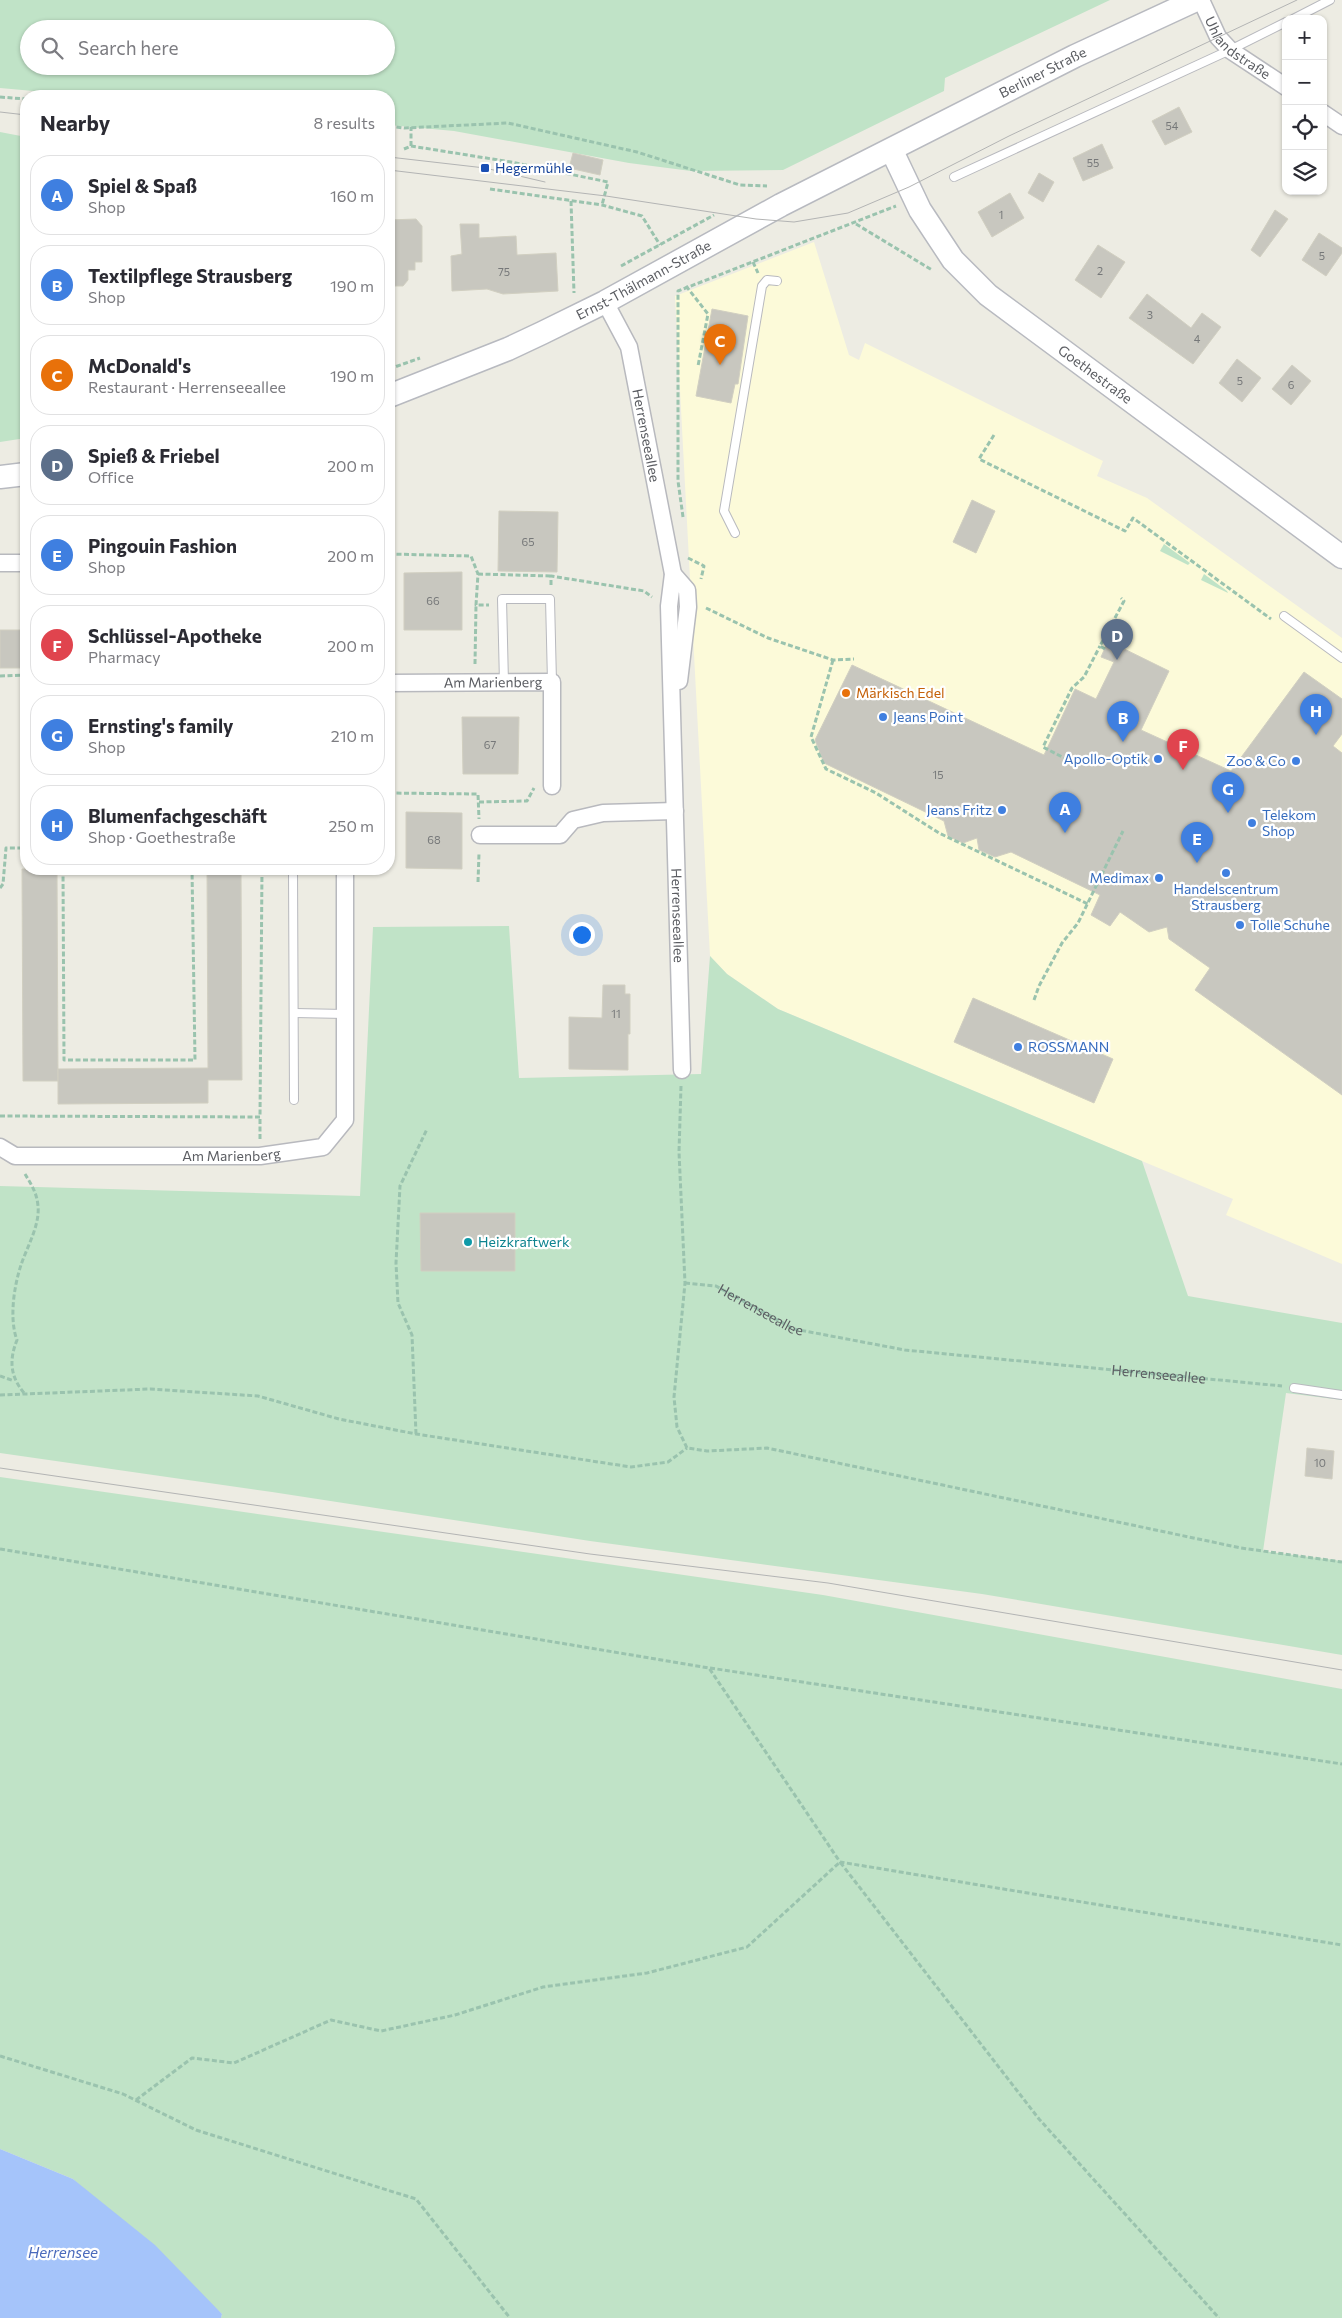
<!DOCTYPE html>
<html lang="en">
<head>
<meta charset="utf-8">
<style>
	body { margin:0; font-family:Commissioner,sans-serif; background:#f7f7f7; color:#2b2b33 }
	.controls { position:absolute; right:15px; top:15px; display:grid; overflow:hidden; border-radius:10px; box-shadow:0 1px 4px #0004 }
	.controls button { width:45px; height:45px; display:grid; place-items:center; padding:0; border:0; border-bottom:1px solid #e1e1e2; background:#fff; color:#2b2b33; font:25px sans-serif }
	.you { position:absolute; left:581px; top:934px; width:18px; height:18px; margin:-12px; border:4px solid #fff; border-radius:50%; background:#1a73e8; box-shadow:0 0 0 8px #1a73e833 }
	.badge { display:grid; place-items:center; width:32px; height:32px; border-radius:50%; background:#0f766e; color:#fff; font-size:16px; font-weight:700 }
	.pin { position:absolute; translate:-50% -41px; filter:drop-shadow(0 1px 2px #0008) }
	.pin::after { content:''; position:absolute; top:26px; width:18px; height:15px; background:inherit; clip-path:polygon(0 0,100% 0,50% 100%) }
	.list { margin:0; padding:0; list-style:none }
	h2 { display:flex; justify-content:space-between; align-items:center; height:65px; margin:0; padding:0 20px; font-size:21px }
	h2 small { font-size:16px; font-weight:400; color:#7c7c81 }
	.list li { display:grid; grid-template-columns:32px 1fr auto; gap:15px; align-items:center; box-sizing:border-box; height:80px; margin:0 10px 10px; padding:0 10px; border:1px solid #e1e1e2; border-radius:20px }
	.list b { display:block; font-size:19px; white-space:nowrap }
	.list p { margin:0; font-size:16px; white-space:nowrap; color:#7c7c81 }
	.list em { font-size:16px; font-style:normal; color:#7c7c81 }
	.icon { flex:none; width:28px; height:28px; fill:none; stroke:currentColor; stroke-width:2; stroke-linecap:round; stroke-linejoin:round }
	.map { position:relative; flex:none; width:1342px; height:2318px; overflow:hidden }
	.search { position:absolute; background:#fff; box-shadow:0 1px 4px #0004; left:20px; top:20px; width:375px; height:55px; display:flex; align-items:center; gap:12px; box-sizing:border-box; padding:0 18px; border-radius:28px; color:#7c7c81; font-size:19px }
	.panel { position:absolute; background:#fff; box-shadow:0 1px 4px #0004; left:20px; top:90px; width:375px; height:785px; border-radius:20px }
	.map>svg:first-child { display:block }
	.commercial { fill:#fcfad9 }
	.green { fill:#c0e3c7; fill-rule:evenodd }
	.water { fill:#a5c4fa }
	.building { fill:#c8c7bf; stroke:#d1cfc1 }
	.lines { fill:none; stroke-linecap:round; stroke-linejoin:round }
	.lane-casing { stroke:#b8b9be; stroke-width:10 }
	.street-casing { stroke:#b8b9be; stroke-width:19 }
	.secondary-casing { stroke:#b8bac0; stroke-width:25 }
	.path { stroke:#9ac3ae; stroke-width:3; stroke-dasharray:5 2.5; stroke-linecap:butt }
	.lane { stroke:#fff; stroke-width:8 }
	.street { stroke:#fff; stroke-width:16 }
	.secondary { stroke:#fff; stroke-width:22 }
	.tram { stroke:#b3b4b4; stroke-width:1 }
	.transit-dot { fill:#1a4fb4; stroke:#fff; stroke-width:2 }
	.food-dot { fill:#e8710a; stroke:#fff; stroke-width:2 }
	.shop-dot { fill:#3f7fe0; stroke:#fff; stroke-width:2 }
	.culture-dot { fill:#0f9aa8; stroke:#fff; stroke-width:2 }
	.labels { text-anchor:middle; stroke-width:4.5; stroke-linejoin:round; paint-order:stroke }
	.number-label { font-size:11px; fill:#767879 }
	.street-label { font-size:14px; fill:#5b5d62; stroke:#fff }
	.transit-label { font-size:14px; fill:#164399; stroke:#fff; text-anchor:start }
	.food-label { font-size:14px; fill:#c56008; stroke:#fff; text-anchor:start }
	.shop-label { font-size:14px; fill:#366cbe; stroke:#fff; text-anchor:start }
	.culture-label { font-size:14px; fill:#0d838f; stroke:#fff; text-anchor:start }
	.water-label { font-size:15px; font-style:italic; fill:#4a6abc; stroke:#fff }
</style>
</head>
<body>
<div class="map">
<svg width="1342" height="2318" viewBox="0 0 1342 2318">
	<rect width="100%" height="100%" fill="#edece3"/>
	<path class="commercial" d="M814,242L849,355L859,360L865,343L1103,461L1097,476L1147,498L1342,638V1264L1226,1215L1233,1199L778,1009L727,974L710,956L675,296Z"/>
	<g class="green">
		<path d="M0,0H1110L945,78L944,91L783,170L691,171L629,163L454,131L389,125V96H89L0,88ZM29,29H386V66H29Z"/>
		<path d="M0,132L26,137V438L0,442Z"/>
		<path d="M1164,544L1190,563L1188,565L1160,551Z"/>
		<path d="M1204,574L1227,591L1228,593L1201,580Z"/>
		<rect x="22" y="762" width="4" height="50"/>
		<path d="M509,926L519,1078L701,1074L710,956L727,974L778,1009L1142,1161L1188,1296L1342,1323V1400L1286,1393L1263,1551L1342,1561V1655L982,1594L590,1541L272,1492L0,1453V1186L360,1196L373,927Z"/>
		<path d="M0,1477L823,1595L1342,1689V2318H221L222,2314L73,2179L0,2149Z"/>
	</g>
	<path class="water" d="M0,2149L73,2179L155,2245L222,2314L221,2318H0Z"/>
	<g class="building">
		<path d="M1179,107L1192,132L1165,145L1152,121Z"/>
		<path d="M1102,144L1113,168L1083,181L1073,158Z"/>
		<path d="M573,153L603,160L600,175L569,168Z"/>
		<path d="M1039,173L1054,182L1043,202L1028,193Z"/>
		<path d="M1010,193L1024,218L992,237L978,212Z"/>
		<path d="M1275,210L1288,219L1260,257L1251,250Z"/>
		<path d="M416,219L422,226V262H415V270H408V280L403,286H394L389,282V220Z"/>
		<path d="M460,224H479V238L516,236L517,255L556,253L558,291L503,294L487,289L452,291L451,256L462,254Z"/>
		<path d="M1319,233L1342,248V253L1326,276L1302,260Z"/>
		<path d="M1098,245L1125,262L1101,298L1075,280Z"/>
		<path d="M1147,294L1191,328L1202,313L1221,327L1193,364L1129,318Z"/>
		<path d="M712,309L748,316L738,384H735L731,403L696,396Z"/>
		<path d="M1237,359L1261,378L1242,402L1219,383Z"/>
		<path d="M1292,365L1311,381L1291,405L1272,389Z"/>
		<path d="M972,500L995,511L976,553L953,542Z"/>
		<path d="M499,511L558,512L557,572L498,571Z"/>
		<path d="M462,572V630H404V573Z"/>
		<rect x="0" y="630" width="26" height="38"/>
		<path d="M1108,641L1169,671L1141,730L1231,771L1304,672L1342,699V734L1333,746L1342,753V1095L1195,990L1210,968L1169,939L1167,927L1149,932L1120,912L1110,926L1091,915L1100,895L1011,852L995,857L979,850L977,838L963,843L948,836L944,821L824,763L815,740L852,665L1044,755L1075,689L1096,699L1114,662L1101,657Z"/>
		<path d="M462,717H519L518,774H463Z"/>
		<path d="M406,812L462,813V869L406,868Z"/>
		<path d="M22,869H57L58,1081H23Z"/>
		<path d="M207,869H241L242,1080H208V1103L58,1104V1069L208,1068Z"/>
		<path d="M603,985H625V994H630V1034H628V1070L569,1069V1017L602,1018Z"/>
		<path d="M973,998L1113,1059L1094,1103L954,1042Z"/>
		<path d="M420,1213H515V1271H421Z"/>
		<path d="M1307,1448L1334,1451L1332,1479L1305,1476Z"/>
	</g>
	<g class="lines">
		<g class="lane-casing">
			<g id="lane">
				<path d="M1293,19L1330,0"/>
				<path d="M954,177L1230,50L1286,22"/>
				<path d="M735,533L724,511L762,286L767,280L777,281"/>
				<path d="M1284,616L1342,658"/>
				<path d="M504,683L502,599H550L552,682"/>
				<path d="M293,869L294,1100"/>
				<path d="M295,1013L345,1014"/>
				<path d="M1294,1388L1342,1395"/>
			</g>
		</g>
		<g class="street-casing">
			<g id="street">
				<path id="s2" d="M1201,0L1218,37L1230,50L1286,87"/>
				<path d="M1323,113L1342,126"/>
				<path id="s3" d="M605,302L629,347L673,574L669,606L682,1070"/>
				<path d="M0,563H26"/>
				<path d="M673,574L687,590L688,607L679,681"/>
				<path id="s4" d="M389,683L552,682V786"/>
				<path d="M480,835H560L573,820L603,813L675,811"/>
				<path id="s5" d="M0,1147L15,1156H260L323,1147L345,1120V869"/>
			</g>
		</g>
		<g class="secondary-casing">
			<g id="secondary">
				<path id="s6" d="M892,151L920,210L953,260L988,295L1342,557"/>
				<path id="s7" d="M389,396L508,349L542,333L605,302L781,205L1075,56L1196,0"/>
				<path d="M0,477L26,474"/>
			</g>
		</g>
		<g class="path">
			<path d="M0,97L26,99"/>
			<path d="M389,126L404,128L508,123L637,152L740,185L767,186"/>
			<path d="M411,146V127"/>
			<path d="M404,149L411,146L511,162L608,182L602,205"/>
			<path d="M490,189L602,205L642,216L660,245"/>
			<path d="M571,201L574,293"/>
			<path d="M856,224L932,270"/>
			<path d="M753,262L758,273"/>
			<path d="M621,266L714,215"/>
			<path d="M686,286L708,314L698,366"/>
			<path d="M389,369L420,358"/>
			<path d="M994,435L979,459L1125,531L1133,518L1271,619"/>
			<path d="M683,517L678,481V291L896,206"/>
			<path d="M389,554L471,556L478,574L476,605H489"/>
			<path d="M688,558L704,566L701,579"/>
			<path d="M478,574L551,576"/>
			<path d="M551,585V576L644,591L652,597"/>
			<path d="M706,608L768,638L833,660L854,659"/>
			<path d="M1105,649L1100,646L1124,601L1121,598"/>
			<path d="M833,660L811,737L826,769L876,793L939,833L1088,904"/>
			<path d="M475,664L476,605"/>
			<path d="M0,676L26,675"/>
			<path d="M1068,760L1043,747L1072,688L1084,677L1100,646"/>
			<path d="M389,793L478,794L479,819"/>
			<path d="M479,802L527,801L534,788"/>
			<path d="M63,869L64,1060H195L192,869"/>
			<path d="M478,882L479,853"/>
			<path d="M0,888L3,884L6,848H26"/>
			<path d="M1034,1000L1039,986L1062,943L1078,923L1123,831"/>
			<path d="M681,1086L679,1152L685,1283L674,1397L677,1427L687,1448L707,1451L767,1448L1241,1548L1342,1562"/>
			<path d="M0,1116L260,1117L262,869"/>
			<path d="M260,1139V1117"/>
			<path id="s1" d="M685,1283L716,1286L794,1329L905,1350L1282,1386"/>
			<path d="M0,1376L14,1381"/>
			<path d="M24,1393C10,1376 9,1360 17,1340C9,1319 14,1286 21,1265C27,1247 40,1225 38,1206C37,1193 31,1184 25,1174"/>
			<path d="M0,1395L150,1389L258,1396L339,1419L416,1434L631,1467L668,1462L687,1448"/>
			<path d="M416,1434L412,1335L398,1303L396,1263L400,1186L427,1129"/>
			<path d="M0,1549L709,1668L840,1862L1342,1945"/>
			<path d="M710,1668L1342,1764"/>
			<path d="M0,2056L123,2094L196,2130L416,2199L510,2318"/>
			<path d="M136,2100L192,2058L234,2063L331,2020L381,2031L455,2015L543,1987L647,1973L747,1947L840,1862L1039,2119L1219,2318"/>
		</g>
		<use href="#lane" class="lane"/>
		<use href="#street" class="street"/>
		<use href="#secondary" class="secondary"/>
		<g class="tram">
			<path d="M0,112L26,115"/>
			<path d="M389,157L485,168L545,182"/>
			<path d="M389,170L606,196L756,219L794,222L848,213L909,187L1009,136L1297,0"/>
			<path d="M0,1468L590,1554L828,1583L1342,1670"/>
		</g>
	</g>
	<rect class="transit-dot" x="480" y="163" width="10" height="10" rx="2.5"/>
	<circle class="food-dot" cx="846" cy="693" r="5"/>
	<g class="shop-dot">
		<circle cx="883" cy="717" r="5"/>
		<circle cx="1158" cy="759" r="5"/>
		<circle cx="1296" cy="761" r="5"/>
		<circle cx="1002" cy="810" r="5"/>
		<circle cx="1252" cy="823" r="5"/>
		<circle cx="1226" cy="873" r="5"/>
		<circle cx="1159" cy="878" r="5"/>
		<circle cx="1240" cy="925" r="5"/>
		<circle cx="1018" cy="1047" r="5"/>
	</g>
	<circle class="culture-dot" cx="468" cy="1242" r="5"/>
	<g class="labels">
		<g class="number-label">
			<text x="1172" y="130">54</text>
			<text x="1093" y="167">55</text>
			<text x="1001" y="219">1</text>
			<text x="1322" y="260">5</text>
			<text x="1100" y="275">2</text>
			<text x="504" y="276">75</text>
			<text x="1150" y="319">3</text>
			<text x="1197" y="343">4</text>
			<text x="1240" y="385">5</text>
			<text x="1291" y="389">6</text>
			<text x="528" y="546">65</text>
			<text x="433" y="605">66</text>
			<text x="490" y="749">67</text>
			<text x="938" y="779">15</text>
			<text x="434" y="844">68</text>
			<text x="616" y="1018">11</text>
			<text x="1320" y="1467">10</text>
		</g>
		<g class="street-label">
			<text dy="5" stroke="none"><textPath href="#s2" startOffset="62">Uhlandstraße</textPath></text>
			<text dy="5" stroke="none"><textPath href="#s7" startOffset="730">Berliner Straße</textPath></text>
			<text dy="5" stroke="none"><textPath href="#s7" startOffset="280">Ernst-Thälmann-Straße</textPath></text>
			<text dy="5" stroke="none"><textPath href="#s6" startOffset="308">Goethestraße</textPath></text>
			<text dy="5" stroke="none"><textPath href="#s3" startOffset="141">Herrenseeallee</textPath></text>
			<text dy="5" stroke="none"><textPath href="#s4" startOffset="104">Am Marienberg</textPath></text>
			<text dy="5" stroke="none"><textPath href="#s3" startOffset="624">Herrenseeallee</textPath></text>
			<text dy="5" stroke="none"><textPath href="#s5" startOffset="234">Am Marienberg</textPath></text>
			<text dy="5" stroke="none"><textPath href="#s1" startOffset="82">Herrenseeallee</textPath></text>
			<text dy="5" stroke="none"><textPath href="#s1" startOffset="488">Herrenseeallee</textPath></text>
		</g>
		<g class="transit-label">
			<text x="495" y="173">Hegermühle</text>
		</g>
		<g class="food-label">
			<text x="856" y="698">Märkisch Edel</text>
		</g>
		<g class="shop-label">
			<text x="893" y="722">Jeans Point</text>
			<text x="1148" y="764" text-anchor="end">Apollo-Optik</text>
			<text x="1286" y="766" text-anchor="end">Zoo &amp; Co</text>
			<text x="992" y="815" text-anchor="end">Jeans Fritz</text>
			<text x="1262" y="820">Telekom<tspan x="1262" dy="16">Shop</tspan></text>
			<text x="1149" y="883" text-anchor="end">Medimax</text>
			<text x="1226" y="894" text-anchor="middle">Handelscentrum<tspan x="1226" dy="16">Strausberg</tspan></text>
			<text x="1250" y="930">Tolle Schuhe</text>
			<text x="1028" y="1052">ROSSMANN</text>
		</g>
		<g class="culture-label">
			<text x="478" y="1247">Heizkraftwerk</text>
		</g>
		<g class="water-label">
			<text x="63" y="2258">Herrensee</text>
		</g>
	</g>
</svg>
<div class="controls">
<button>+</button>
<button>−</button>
<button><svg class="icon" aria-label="locate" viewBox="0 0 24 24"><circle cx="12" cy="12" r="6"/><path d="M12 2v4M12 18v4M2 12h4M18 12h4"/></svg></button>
<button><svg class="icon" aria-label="layers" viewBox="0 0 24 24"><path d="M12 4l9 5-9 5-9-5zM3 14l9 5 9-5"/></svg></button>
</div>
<div class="you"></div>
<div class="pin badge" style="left:1065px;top:833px;background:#3f7fe0">A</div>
<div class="pin badge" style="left:1123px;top:742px;background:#3f7fe0">B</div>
<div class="pin badge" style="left:720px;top:365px;background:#e8710a">C</div>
<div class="pin badge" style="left:1117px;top:660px;background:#5c6f8a">D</div>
<div class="pin badge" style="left:1197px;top:863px;background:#3f7fe0">E</div>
<div class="pin badge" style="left:1183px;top:770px;background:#e0444e">F</div>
<div class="pin badge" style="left:1228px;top:813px;background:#3f7fe0">G</div>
<div class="pin badge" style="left:1316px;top:735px;background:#3f7fe0">H</div>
<div class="search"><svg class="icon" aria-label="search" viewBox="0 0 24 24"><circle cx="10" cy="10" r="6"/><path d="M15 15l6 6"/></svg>Search here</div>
<section class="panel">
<h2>Nearby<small>8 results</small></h2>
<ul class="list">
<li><span class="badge" style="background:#3f7fe0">A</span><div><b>Spiel &amp; Spaß</b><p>Shop</p></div><em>160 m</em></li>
<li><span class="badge" style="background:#3f7fe0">B</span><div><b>Textilpflege Strausberg</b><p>Shop</p></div><em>190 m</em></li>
<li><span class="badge" style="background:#e8710a">C</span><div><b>McDonald's</b><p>Restaurant · Herrenseeallee</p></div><em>190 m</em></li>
<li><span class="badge" style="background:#5c6f8a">D</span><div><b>Spieß &amp; Friebel</b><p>Office</p></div><em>200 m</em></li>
<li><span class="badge" style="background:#3f7fe0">E</span><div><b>Pingouin Fashion</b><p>Shop</p></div><em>200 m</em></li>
<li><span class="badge" style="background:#e0444e">F</span><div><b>Schlüssel-Apotheke</b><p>Pharmacy</p></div><em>200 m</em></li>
<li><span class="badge" style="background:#3f7fe0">G</span><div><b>Ernsting's family</b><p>Shop</p></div><em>210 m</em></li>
<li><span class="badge" style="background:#3f7fe0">H</span><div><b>Blumenfachgeschäft</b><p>Shop · Goethestraße</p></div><em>250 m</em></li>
</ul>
</section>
</div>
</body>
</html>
